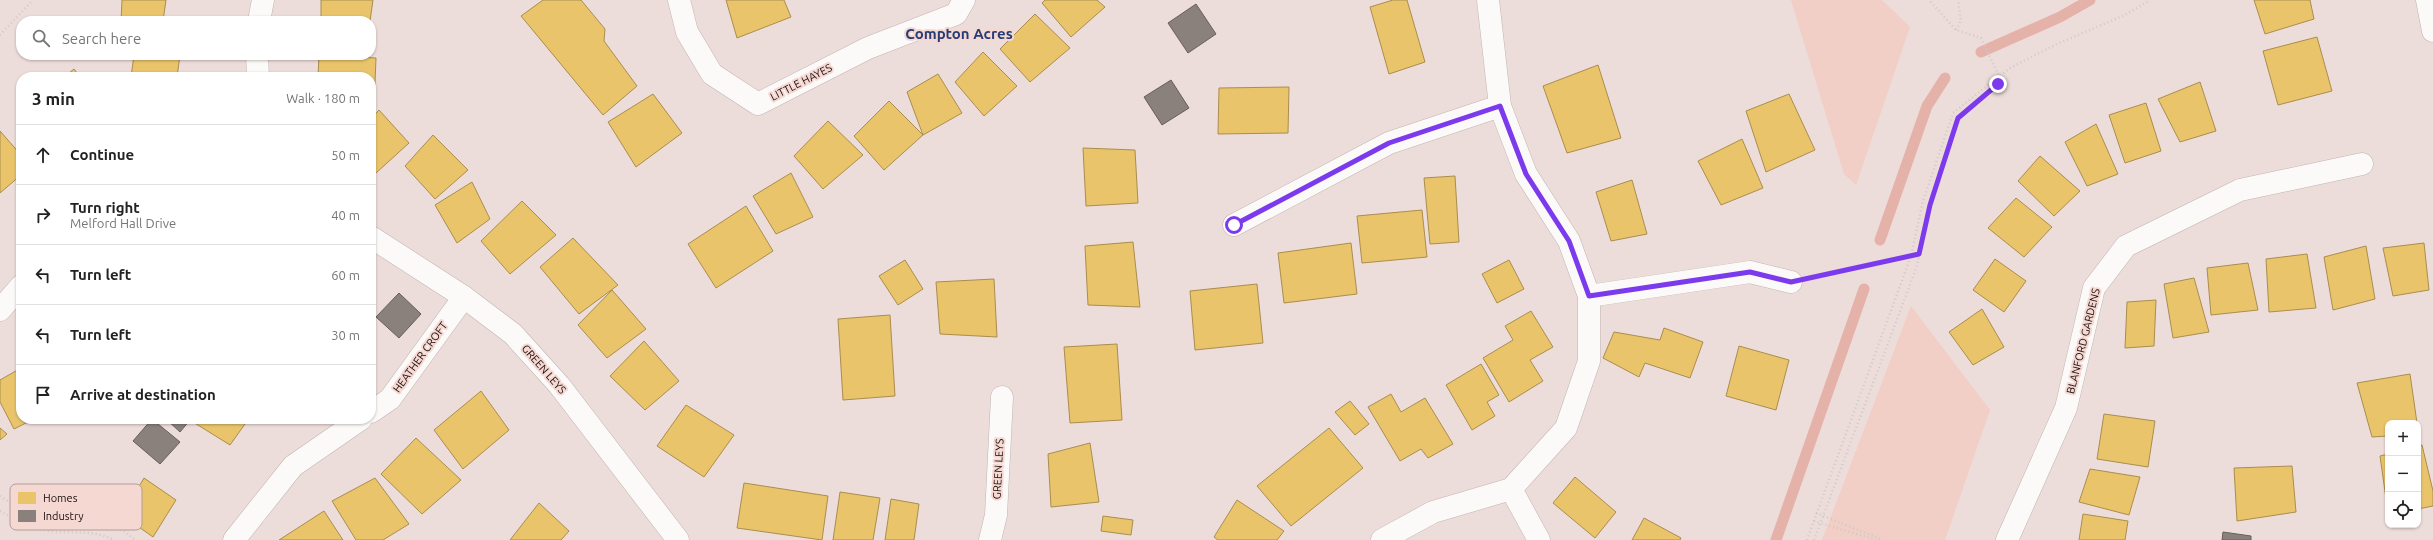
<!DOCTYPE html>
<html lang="en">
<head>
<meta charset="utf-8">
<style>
	body { margin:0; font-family:Ubuntu,sans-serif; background:#f2f2f2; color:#222 }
	.controls { position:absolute; right:12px; bottom:12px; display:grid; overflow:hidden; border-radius:8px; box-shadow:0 1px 3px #0004 }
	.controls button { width:36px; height:36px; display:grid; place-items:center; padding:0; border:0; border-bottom:1px solid #e0e0e0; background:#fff; color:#222; font:20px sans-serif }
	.stop { position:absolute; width:12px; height:12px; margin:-9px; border:3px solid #7c3aed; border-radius:50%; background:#fff }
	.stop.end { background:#7c3aed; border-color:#fff; box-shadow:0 1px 4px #0008 }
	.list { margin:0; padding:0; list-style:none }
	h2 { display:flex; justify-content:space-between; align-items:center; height:52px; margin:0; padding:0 16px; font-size:17px }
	h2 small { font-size:13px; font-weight:400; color:#767676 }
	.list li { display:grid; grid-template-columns:26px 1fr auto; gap:12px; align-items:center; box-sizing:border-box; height:60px; padding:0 16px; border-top:1px solid #e0e0e0 }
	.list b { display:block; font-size:15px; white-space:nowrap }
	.list p { margin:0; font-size:13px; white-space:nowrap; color:#767676 }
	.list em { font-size:13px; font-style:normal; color:#767676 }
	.icon { flex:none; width:22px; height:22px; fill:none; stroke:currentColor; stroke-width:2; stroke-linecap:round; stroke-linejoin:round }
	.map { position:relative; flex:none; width:2433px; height:540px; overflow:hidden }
	.search { position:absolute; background:#fff; box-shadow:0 1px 3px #0004; left:16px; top:16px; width:360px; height:44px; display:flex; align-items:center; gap:10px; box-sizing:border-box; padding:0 14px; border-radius:16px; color:#767676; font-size:15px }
	.panel { position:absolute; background:#fff; box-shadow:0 1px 3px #0004; left:16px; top:72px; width:360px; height:352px; border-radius:16px }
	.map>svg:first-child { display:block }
	.green { fill:#f1cec6 }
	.homes { fill:#e9c46a; stroke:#aa8d4e }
	.industry { fill:#8a817c; stroke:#685e5a }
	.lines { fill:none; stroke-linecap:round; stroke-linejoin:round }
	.stream { stroke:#e5b2a9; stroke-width:11 }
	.minor-casing { stroke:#c0b4b1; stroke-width:23 }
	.tertiary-casing { stroke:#c0b4b1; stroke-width:23 }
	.path { stroke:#cec9c8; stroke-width:2.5; stroke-dasharray:1 3; stroke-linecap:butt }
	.minor { stroke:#fcfaf9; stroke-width:22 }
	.tertiary { stroke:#fcfaf9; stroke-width:22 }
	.route { stroke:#7c3aed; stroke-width:5 }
	.labels { text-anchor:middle; stroke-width:4; stroke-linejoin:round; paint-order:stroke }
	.street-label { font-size:11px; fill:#180e0c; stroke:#f5d8d2 }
	.district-label { font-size:15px; font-weight:bold; fill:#263c74; stroke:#f5d8d2 }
	.key { fill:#f5d8d2; stroke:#b39b97; stroke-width:1 }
	.key-label { font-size:11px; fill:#180e0c }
</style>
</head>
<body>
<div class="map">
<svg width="2433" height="540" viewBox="0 0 2433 540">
	<rect width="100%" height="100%" fill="#edddda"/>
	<g class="green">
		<path d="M1791,0H1882L1910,27L1856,185L1844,174Z"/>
		<path d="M1911,306L1990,410L1945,540H1822Z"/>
	</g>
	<g class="homes">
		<path d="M122,0H166L163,21H121Z"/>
		<path d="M321,0H373L370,21H321Z"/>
		<path d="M543,0H581L605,29L604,41L637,86L603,115L521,16Z"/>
		<path d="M726,0H784L791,17L737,38Z"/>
		<path d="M1045,0H1097L1105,7L1071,37L1042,3Z"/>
		<path d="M1393,0H1407L1425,62L1389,74L1370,7Z"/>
		<path d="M2254,0H2310L2314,19L2265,34Z"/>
		<path d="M1035,14L1070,48L1030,82L1000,49Z"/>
		<path d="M2317,37L2332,91L2278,105L2263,51Z"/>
		<path d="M983,52L1017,86L984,116L955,82Z"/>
		<path d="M134,55H180L177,77H131Z"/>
		<path d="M319,55L376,58L374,109H371V77H318Z"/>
		<path d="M1598,65L1621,138L1567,153L1543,86Z"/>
		<path d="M74,69L80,77H64Z"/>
		<path d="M938,74L962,113L923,135L907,92Z"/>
		<path d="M2200,82L2216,131L2180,142L2158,99Z"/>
		<path d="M1289,87L1288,133L1218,134L1219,88Z"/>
		<path d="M653,94L682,133L636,167L608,122Z"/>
		<path d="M1789,94L1815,150L1766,172L1746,111Z"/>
		<path d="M889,101L923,135L884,170L854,136Z"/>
		<path d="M2146,103L2161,151L2125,163L2109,115Z"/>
		<path d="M379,110L409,143L376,173L371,169V119Z"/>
		<path d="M828,121L863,155L823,189L794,156Z"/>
		<path d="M2096,124L2118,174L2087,186L2065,142Z"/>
		<path d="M0,131L21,155V175L0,193Z"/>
		<path d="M433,135L468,170L435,199L405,166Z"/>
		<path d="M1742,139L1763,188L1721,205L1698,161Z"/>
		<path d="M1083,148L1135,150L1138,203L1086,206Z"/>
		<path d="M2040,156L2080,191L2054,216L2018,181Z"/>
		<path d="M791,173L813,217L776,234L753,196Z"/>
		<path d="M1455,176L1459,242L1430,244L1424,178Z"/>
		<path d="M1632,180L1647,234L1611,241L1596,192Z"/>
		<path d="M472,182L490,219L457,243L435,205Z"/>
		<path d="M2016,198L2052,227L2024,257L1988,228Z"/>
		<path d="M522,201L556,235L510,274L481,241Z"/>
		<path d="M746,206L773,251L716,288L688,244Z"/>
		<path d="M1422,210L1427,257L1362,263L1357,216Z"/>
		<path d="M573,238L618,285L579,314L540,267Z"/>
		<path d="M1133,242L1140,307L1088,305L1085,246Z"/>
		<path d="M1351,243L1357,294L1284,303L1278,253Z"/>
		<path d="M2424,243L2429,290L2393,296L2383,248Z"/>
		<path d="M2366,246L2375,299L2333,310L2324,257Z"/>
		<path d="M2307,254L2316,308L2269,312L2266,259Z"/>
		<path d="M1995,259L2026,281L2004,312L1973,290Z"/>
		<path d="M905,260L923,289L898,305L879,276Z"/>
		<path d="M1509,260L1524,289L1497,303L1482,274Z"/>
		<path d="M2248,263L2258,310L2211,315L2207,268Z"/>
		<path d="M2194,278L2209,332L2173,338L2164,284Z"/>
		<path d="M994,279L997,337L940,334L936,282Z"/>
		<path d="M1257,284L1263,343L1195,350L1190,291Z"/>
		<path d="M612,290L646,329L607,358L578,325Z"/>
		<path d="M2156,300L2154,346L2125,348L2127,302Z"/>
		<path d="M1982,309L2004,347L1973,365L1949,332Z"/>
		<path d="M1531,311L1553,347L1530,360L1543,381L1509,402L1483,358L1513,340L1505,326Z"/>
		<path d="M890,315L895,396L843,400L838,319Z"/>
		<path d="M1664,328L1703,342L1690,378L1645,363L1639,377L1603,358L1614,332L1660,340Z"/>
		<path d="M644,341L679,381L645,410L610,376Z"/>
		<path d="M1117,344L1122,420L1070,423L1064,347Z"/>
		<path d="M1739,346L1789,360L1776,410L1726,396Z"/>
		<path d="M1481,364L1499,395L1487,402L1495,416L1472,430L1446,385Z"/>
		<path d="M21,368V419H34L14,429L0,402V380Z"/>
		<path d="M2410,374L2417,423H2388V436L2372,437L2357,383Z"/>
		<path d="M481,391L509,430L463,469L434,430Z"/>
		<path d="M1391,394L1401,412L1425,398L1453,444L1428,458L1421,449L1400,461L1368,407Z"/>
		<path d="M1350,401L1369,424L1355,435L1335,412Z"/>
		<path d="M686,405L734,435L704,477L657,446Z"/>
		<path d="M2104,414L2155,421L2148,467L2097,459Z"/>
		<path d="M196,419H239L245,424L230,445L193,422Z"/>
		<path d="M0,428L7,434L0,440Z"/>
		<path d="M1329,428L1363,468L1291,526L1257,486Z"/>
		<path d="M416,438L461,480L422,514L381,474Z"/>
		<path d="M1090,443L1099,502L1051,507L1048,454Z"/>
		<path d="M2422,445L2433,491V506L2418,509V446Z"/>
		<path d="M2388,454V513L2380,456Z"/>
		<path d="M2292,466L2296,512L2237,521L2234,468Z"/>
		<path d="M2090,469L2140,477L2129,515L2079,502Z"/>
		<path d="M1575,477L1616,512L1595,538L1553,503Z"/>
		<path d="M144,478L176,500L153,537L122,515Z"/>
		<path d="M375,478L409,524L383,540H356L332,501Z"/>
		<path d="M744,483L828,496L822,540L737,528Z"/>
		<path d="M840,492L880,498L873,540H833Z"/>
		<path d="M891,499L919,504L914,540H885Z"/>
		<path d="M1237,500L1284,531L1277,540H1218L1214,537Z"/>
		<path d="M539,503L569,531L561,540H510Z"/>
		<path d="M324,511L343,540H279Z"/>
		<path d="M2083,514L2128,521L2125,540H2079Z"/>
		<path d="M1103,516L1133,520L1131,535L1101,531Z"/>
		<path d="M1644,518L1681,538L1680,540H1632Z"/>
	</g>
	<g class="industry">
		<path d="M1196,4L1216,34L1188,53L1168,23Z"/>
		<path d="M1171,80L1189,108L1162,125L1144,97Z"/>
		<path d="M399,293L421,314L399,338L376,317Z"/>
		<path d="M152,419L180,442L160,464L133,441Z"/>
		<path d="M166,419H189L190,420L180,432Z"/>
		<path d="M2223,532L2251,536V540H2222Z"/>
	</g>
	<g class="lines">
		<g class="stream">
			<path d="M1981,52L2060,17L2090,0"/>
			<path d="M1880,240L1927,106L1945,78"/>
			<path d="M1776,540L1864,289"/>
		</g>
		<g class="minor-casing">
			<g id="minor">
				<path d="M679,0L687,32L712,74L758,104L868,48L956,14L964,0"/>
				<path d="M259,21L263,0"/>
				<path d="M257,55L258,77"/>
				<path d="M1234,225L1389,143L1500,106"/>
				<path d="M371,237L464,297L513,334L559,385L678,540"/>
				<path d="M1589,296L1750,272L1791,282"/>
				<path d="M0,310L21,286"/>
				<path d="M371,412L390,399L464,297"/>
				<path d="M1511,489L1539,540"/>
				<path d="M234,540L293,466L361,419"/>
				<path d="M990,540L996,515L1002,397"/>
				<path d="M1382,540L1433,512L1511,489L1566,428L1589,361V296L1569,241L1526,174L1500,106L1488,0"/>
				<path d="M2007,540L2066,408L2094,288L2126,246L2240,190L2362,164"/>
			</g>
		</g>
		<g class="tertiary-casing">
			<path id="tertiary" d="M2427,0L2433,31"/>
		</g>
		<g class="path">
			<path d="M1956,30L1961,21L1958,0"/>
			<path d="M0,35L33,0"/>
			<path d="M1820,276L1919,254"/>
			<path d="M0,496L36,519L101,523L124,531L135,540"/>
			<path d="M0,511C15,520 31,528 49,531C72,534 93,529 114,540"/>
			<path d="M1816,513L1883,540"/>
			<path d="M1814,521L1876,540"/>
			<path d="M1807,540L1911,256L1923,201L1953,113L2010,68L2057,44L2125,15L2150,0"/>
			<path d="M1814,540L1917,266L1930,205L1958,119L1998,84L1999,76L1981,38L1956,30L1929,0"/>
		</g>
		<use href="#minor" class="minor"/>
		<use href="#tertiary" class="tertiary"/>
	</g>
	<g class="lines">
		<path class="route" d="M1234,225L1389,143L1500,106L1526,174L1569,241L1589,296L1750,272L1791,282L1919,254L1930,205L1958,118L1998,84"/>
	</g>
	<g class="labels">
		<g class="street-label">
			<text transform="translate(801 82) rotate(-27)" y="4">LITTLE HAYES</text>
			<text transform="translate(2083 341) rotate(-76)" y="4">BLANFORD GARDENS</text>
			<text transform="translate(420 357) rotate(-54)" y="4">HEATHER CROFT</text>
			<text transform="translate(544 369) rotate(49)" y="4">GREEN LEYS</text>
			<text transform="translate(998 469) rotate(-87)" y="4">GREEN LEYS</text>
		</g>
		<g class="district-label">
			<text x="959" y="39">Compton Acres</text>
		</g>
	</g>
	<rect x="10" y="484" width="132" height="46" rx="6" class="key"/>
	<rect x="18" y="492" width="18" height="12" fill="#e9c46a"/>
	<rect x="18" y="510" width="18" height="12" fill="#8a817c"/>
	<g class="key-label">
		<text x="43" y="502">Homes</text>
		<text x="43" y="520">Industry</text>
	</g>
</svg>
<div class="controls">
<button>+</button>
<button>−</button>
<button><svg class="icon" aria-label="locate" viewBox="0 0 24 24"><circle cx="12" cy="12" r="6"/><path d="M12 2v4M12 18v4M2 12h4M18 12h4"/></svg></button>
</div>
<div class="stop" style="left:1234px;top:225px"></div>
<div class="stop end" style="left:1998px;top:84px"></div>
<div class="search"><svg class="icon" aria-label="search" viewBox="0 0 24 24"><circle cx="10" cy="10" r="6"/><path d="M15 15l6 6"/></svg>Search here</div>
<section class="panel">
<h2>3 min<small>Walk · 180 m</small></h2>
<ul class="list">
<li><svg class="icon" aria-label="ahead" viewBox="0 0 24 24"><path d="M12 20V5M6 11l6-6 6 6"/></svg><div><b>Continue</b></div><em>50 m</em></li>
<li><svg class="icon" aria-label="right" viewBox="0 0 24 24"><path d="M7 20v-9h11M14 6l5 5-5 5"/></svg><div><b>Turn right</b><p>Melford Hall Drive</p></div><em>40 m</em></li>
<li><svg class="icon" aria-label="left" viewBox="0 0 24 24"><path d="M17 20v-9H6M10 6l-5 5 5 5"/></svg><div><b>Turn left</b></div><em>60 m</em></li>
<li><svg class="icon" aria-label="left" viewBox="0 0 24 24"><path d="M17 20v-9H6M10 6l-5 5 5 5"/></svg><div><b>Turn left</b></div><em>30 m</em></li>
<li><svg class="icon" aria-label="arrive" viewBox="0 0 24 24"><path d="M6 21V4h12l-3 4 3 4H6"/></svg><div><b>Arrive at destination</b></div></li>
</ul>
</section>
</div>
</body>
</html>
